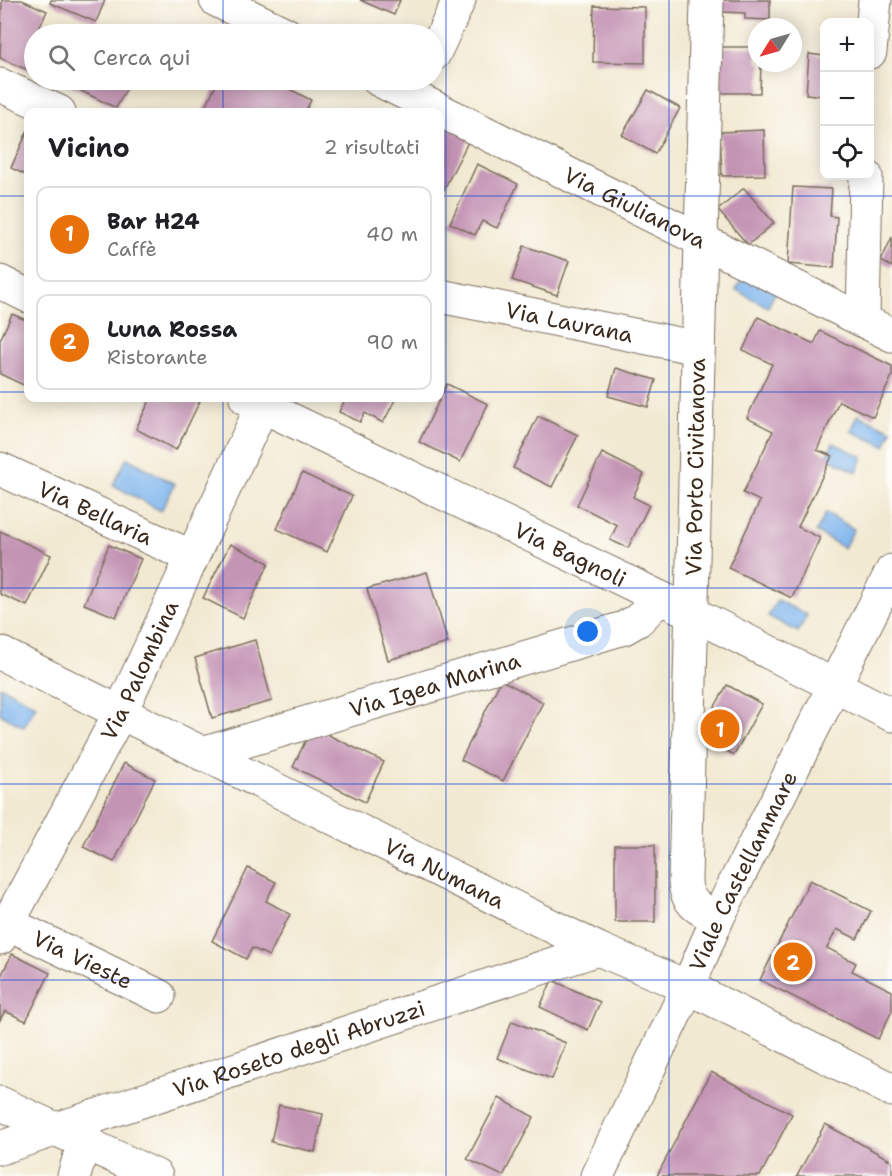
<!DOCTYPE html>
<html lang="it">
<head>
<meta charset="utf-8">
<style>
	body { margin:0; font-family:"Shantell Sans",sans-serif; background:#f6f6f6; color:#202124 }
	.controls { position:absolute; right:18px; top:18px; display:grid; overflow:hidden; border-radius:12px; box-shadow:0 3px 15px #0003 }
	.controls button { width:54px; height:54px; display:grid; place-items:center; padding:0; border:0; border-bottom:2px solid #e0e0e0; background:#fff; color:#202124; font:30px sans-serif }
	.compass { position:absolute; left:748px; top:18px; width:54px; height:54px; border-radius:50%; background:#fff; box-shadow:0 3px 15px #0003; rotate:233deg }
	.you { position:absolute; left:588px; top:632px; width:21px; height:21px; margin:-15px; border:4px solid #fff; border-radius:50%; background:#1a73e8; box-shadow:0 0 0 9px #1a73e833 }
	.badge { display:grid; place-items:center; width:39px; height:39px; border-radius:50%; background:#b5179e; color:#fff; font-size:20px; font-weight:700 }
	.pin { position:absolute; translate:-50% -50%; border:3px solid #fff; box-shadow:0 2px 6px #0006 }
	.list { margin:0; padding:0; list-style:none }
	h2 { display:flex; justify-content:space-between; align-items:center; height:78px; margin:0; padding:0 24px; font-size:26px }
	h2 small { font-size:20px; font-weight:400; color:#757577 }
	.list li { display:grid; grid-template-columns:39px 1fr auto; gap:18px; align-items:center; box-sizing:border-box; height:96px; margin:0 12px 12px; padding:0 12px; border:2px solid #e0e0e0; border-radius:12px }
	.list b { display:block; font-size:22px; white-space:nowrap }
	.list p { margin:0; font-size:20px; white-space:nowrap; color:#757577 }
	.list em { font-size:20px; font-style:normal; color:#757577 }
	.icon { flex:none; width:33px; height:33px; fill:none; stroke:currentColor; stroke-width:2; stroke-linecap:round; stroke-linejoin:round }
	.map { position:relative; flex:none; width:892px; height:1176px; overflow:hidden }
	.search { position:absolute; background:#fff; box-shadow:0 3px 15px #0003; left:24px; top:24px; width:420px; height:66px; display:flex; align-items:center; gap:15px; box-sizing:border-box; padding:0 21px; border-radius:33px; color:#757577; font-size:22px }
	.panel { position:absolute; background:#fff; box-shadow:0 3px 15px #0003; left:24px; top:108px; width:420px; height:294px; border-radius:12px }
	.map>svg:first-child { display:block }
	.water { fill:#7fb5ee; stroke:#5d7086; stroke-width:1.5 }
	.building { fill:#c494b5 }
	.lines { fill:none; stroke-linecap:round; stroke-linejoin:round }
	.street-casing { stroke:#7b6d5d; stroke-width:35 }
	.street { stroke:#fff; stroke-width:33 }
	.grid { fill:none; stroke:#1d4ed8; stroke-width:1.5; stroke-opacity:0.55 }
	.labels { text-anchor:middle; stroke-width:4.5; stroke-linejoin:round; paint-order:stroke }
	.street-label { font-size:22px; fill:#3b2a1e; stroke:#fdfcf7 }
</style>
</head>
<body>
<div class="map">
<svg width="892" height="1176" viewBox="0 0 892 1176">
	<rect width="100%" height="100%" fill="#fdfcf7"/>
	<filter id="ink" filterUnits="userSpaceOnUse"><feTurbulence type="fractalNoise" baseFrequency=".0167" numOctaves="2"/><feDisplacementMap in="SourceGraphic" scale="12" xChannelSelector="R" yChannelSelector="G"/><feConvolveMatrix kernelMatrix="1 2 1 2 8 2 1 2 1" color-interpolation-filters="sRGB"/></filter>
	<filter id="wash" filterUnits="userSpaceOnUse"><feTurbulence type="fractalNoise" baseFrequency=".008" numOctaves="4" result="noise"/><feDisplacementMap in="SourceGraphic" scale="24" xChannelSelector="R" yChannelSelector="G"/><feGaussianBlur stdDeviation="1.35" result="paint"/><feColorMatrix in="noise" values="0 0 0 0 0 0 0 0 0 0 0 0 0 0 0 0 0 1.4 0 .05"/><feComposite in="paint" operator="in"/></filter>
	<g filter="url(#wash)">
		<rect width="100%" height="100%" fill="#f2e9d2"/>
		<g class="water">
			<path d="M745,273L777,289L768,307L736,290Z"/>
			<path d="M858,415L892,430L885,446L851,431Z"/>
			<path d="M833,443L863,457L857,472L826,457Z"/>
			<path d="M127,458L175,484L161,511L113,485Z"/>
			<path d="M826,513L854,529L844,548L816,532Z"/>
			<path d="M777,600L807,615L798,632L768,616Z"/>
			<path d="M0,686L36,705L24,727L0,714Z"/>
		</g>
		<g id="blocks">
			<g class="building">
				<path d="M2,0H22L47,11L38,31L47,34H34L32,72L0,58Z"/>
				<path d="M51,0H105L96,22L50,3Z"/>
				<path d="M360,0H400L394,15Z"/>
				<path d="M722,0H770V20L745,19V13L722,12Z"/>
				<path d="M594,6L645,7V63L593,62Z"/>
				<path d="M719,47H757V63H761L760,93H719Z"/>
				<path d="M809,54L824,56V96L806,94Z"/>
				<path d="M59,80H131L116,108Z"/>
				<path d="M219,80H272L311,100L305,112H202Z"/>
				<path d="M648,90L680,108L655,154L622,135Z"/>
				<path d="M440,122L470,138L440,197Z"/>
				<path d="M28,130V176L11,168Z"/>
				<path d="M764,130L765,175L722,176L720,132Z"/>
				<path d="M477,164L518,184L497,228L482,221L475,235L450,223Z"/>
				<path d="M793,187L832,189L830,216L837,217L834,268L788,264Z"/>
				<path d="M744,188L774,223L748,245L718,210Z"/>
				<path d="M892,237V267L881,261Z"/>
				<path d="M524,246L569,261L557,295L512,280Z"/>
				<path d="M12,314L28,321V387L0,374V340Z"/>
				<path d="M758,317L814,344L820,331L892,366V376L873,417L839,401L817,450L832,456L798,527L820,538L792,598L728,568L760,501L743,493L773,431L747,418L772,364L743,350Z"/>
				<path d="M616,368L656,380L648,407L608,396Z"/>
				<path d="M447,384L488,404L460,462L419,442Z"/>
				<path d="M151,398H193L200,401L176,450L136,429Z"/>
				<path d="M346,398H396L383,423L365,413L360,422L339,412Z"/>
				<path d="M538,416L578,435L552,487L513,468Z"/>
				<path d="M602,453L644,474L633,497L649,505L628,548L610,540L617,525L577,505Z"/>
				<path d="M302,473L352,496L327,552L277,529Z"/>
				<path d="M0,531L51,555L27,606L0,594Z"/>
				<path d="M230,544L269,563L243,618L203,598Z"/>
				<path d="M109,545L141,559L116,617L84,604Z"/>
				<path d="M427,572L448,643L388,660L367,589Z"/>
				<path d="M255,640L272,701L212,718L195,658Z"/>
				<path d="M501,680L543,702L503,781L461,760Z"/>
				<path d="M727,685L762,704L734,755L699,735Z"/>
				<path d="M312,727L384,762L365,802L293,767Z"/>
				<path d="M124,763L155,779L114,862L83,847Z"/>
				<rect x="615" y="845" width="40" height="77"/>
				<path d="M248,868L276,882L266,901L290,914L269,956L252,948L246,959L212,941Z"/>
				<path d="M810,880L871,911L857,939L837,929L827,948L856,963L852,971L892,991V1011L878,1039L760,980Z"/>
				<path d="M12,954L50,973L26,1021L5,1011L0,1020V978Z"/>
				<path d="M552,980L600,1002L588,1030L540,1007Z"/>
				<path d="M512,1021L566,1043L552,1079L497,1058Z"/>
				<path d="M711,1072L792,1114L760,1176H657Z"/>
				<path d="M499,1098L534,1117L503,1176L467,1159Z"/>
				<path d="M279,1105L323,1114L315,1152L271,1142Z"/>
				<path d="M825,1124L892,1161V1176H797Z"/>
			</g>
		</g>
	</g>
	<g filter="url(#ink)">
		<use href="#blocks" fill-opacity="0" stroke="#7b6d5d" stroke-width="1.5"/>
		<g class="lines">
			<g class="street-casing">
				<g id="street">
					<path d="M216,0L286,34"/>
					<path d="M707,0L685,881C686,903 699,910 718,917"/>
					<path d="M870,52L875,0"/>
					<path d="M434,54L459,0"/>
					<path id="s1" d="M379,80L892,335"/>
					<path d="M0,85L59,112"/>
					<path d="M0,282L28,296"/>
					<path id="s2" d="M440,296L698,348"/>
					<path d="M863,320L866,176"/>
					<path id="s3" d="M246,398L692,613L892,715"/>
					<path id="s4" d="M0,469L192,557"/>
					<path id="s5" d="M0,653L598,949L688,987L892,1090"/>
					<path id="s6" d="M202,754L624,628L638,620L660,598"/>
					<path id="s7" d="M7,923L159,996"/>
					<path id="s8" d="M0,938L121,711L266,398"/>
					<path d="M0,1103L156,1176"/>
					<path id="s9" d="M0,1148L598,949"/>
					<path d="M74,1176L84,1142"/>
					<path id="s10" d="M597,1176L688,987L718,917L892,571"/>
				</g>
			</g>
			<use href="#street" class="street"/>
		</g>
	</g>
	<path class="grid" d="M223,0V34M446,0V1176M669,0V1176M223,80V112M0,196H28M440,196H892M0,392H28M440,392H892M223,398V1176M0,588H892M0,784H892M0,980H892"/>
	<g class="labels">
		<g class="street-label">
			<text dy="8" stroke="none"><textPath href="#s1" startOffset="286">Via Giulianova</textPath></text>
			<text dy="8" stroke="none"><textPath href="#s2" startOffset="132">Via Laurana</textPath></text>
			<text transform="translate(695 467) rotate(-89)" y="8">Via Porto Civitanova</text>
			<text dy="8" stroke="none"><textPath href="#s4" startOffset="105">Via Bellaria</textPath></text>
			<text dy="8" stroke="none"><textPath href="#s3" startOffset="360">Via Bagnoli</textPath></text>
			<text dy="8" stroke="none"><textPath href="#s8" startOffset="302">Via Palombina</textPath></text>
			<text dy="8" stroke="none"><textPath href="#s6" startOffset="243">Via Igea Marina</textPath></text>
			<text dy="8" stroke="none"><textPath href="#s10" startOffset="338">Viale Castellammare</textPath></text>
			<text dy="8" stroke="none"><textPath href="#s5" startOffset="496">Via Numana</textPath></text>
			<text dy="8" stroke="none"><textPath href="#s7" startOffset="84">Via Vieste</textPath></text>
			<text dy="8" stroke="none"><textPath href="#s9" startOffset="315">Via Roseto degli Abruzzi</textPath></text>
		</g>
	</g>
</svg>
<div class="controls">
<button>+</button>
<button>−</button>
<button><svg class="icon" aria-label="locate" viewBox="0 0 24 24"><circle cx="12" cy="12" r="6"/><path d="M12 2v4M12 18v4M2 12h4M18 12h4"/></svg></button>
</div>
<svg class="compass" viewBox="-18 -18 36 36"><path d="M0-13l5 13h-10z" fill="#e53935"/><path d="M0 13l5-13h-10z" fill="#757577"/></svg>
<div class="you"></div>
<div class="pin badge" style="left:720px;top:729px;background:#e8710a">1</div>
<div class="pin badge" style="left:793px;top:962px;background:#e8710a">2</div>
<div class="search"><svg class="icon" aria-label="search" viewBox="0 0 24 24"><circle cx="10" cy="10" r="6"/><path d="M15 15l6 6"/></svg>Cerca qui</div>
<section class="panel">
<h2>Vicino<small>2 risultati</small></h2>
<ul class="list">
<li><span class="badge" style="background:#e8710a">1</span><div><b>Bar H24</b><p>Caffè</p></div><em>40 m</em></li>
<li><span class="badge" style="background:#e8710a">2</span><div><b>Luna Rossa</b><p>Ristorante</p></div><em>90 m</em></li>
</ul>
</section>
</div>
</body>
</html>
